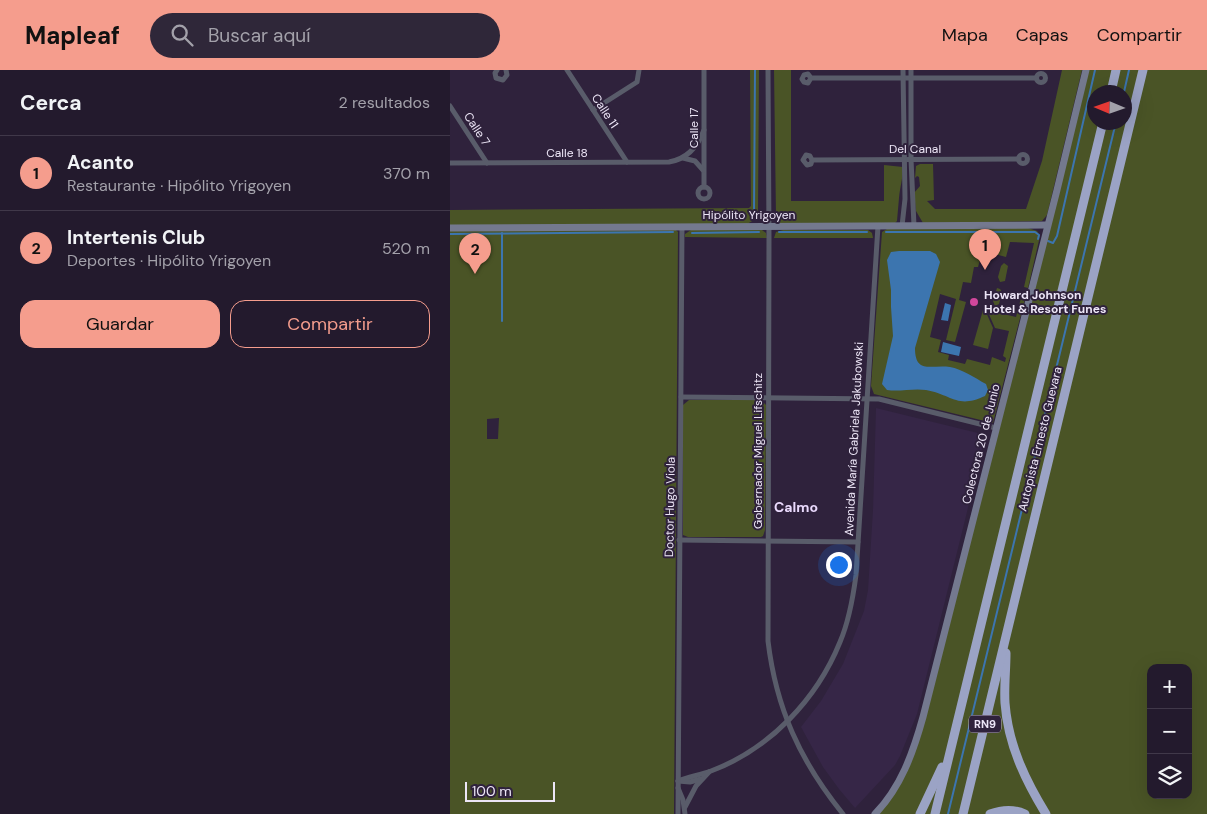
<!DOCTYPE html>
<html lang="es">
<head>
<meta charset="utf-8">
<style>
	body { margin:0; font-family:"DM Sans",sans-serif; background:#2f2739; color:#f1f3f6 }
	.controls { position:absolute; right:15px; bottom:15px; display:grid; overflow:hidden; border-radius:10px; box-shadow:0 5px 20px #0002 }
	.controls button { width:45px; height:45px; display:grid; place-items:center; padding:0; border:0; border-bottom:1px solid #403849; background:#231a2d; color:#f1f3f6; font:25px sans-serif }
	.compass { position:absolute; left:637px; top:15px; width:45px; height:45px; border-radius:50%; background:#231a2d; box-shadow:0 5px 20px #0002; rotate:272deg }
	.scale { position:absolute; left:15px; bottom:12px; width:90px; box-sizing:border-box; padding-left:5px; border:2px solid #ede6f7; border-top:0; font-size:14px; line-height:18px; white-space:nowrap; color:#ede6f7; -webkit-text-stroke:4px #2f223c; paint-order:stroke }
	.you { position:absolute; left:388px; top:494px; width:18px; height:18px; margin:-12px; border:4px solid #fff; border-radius:50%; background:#1a73e8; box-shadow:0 0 0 8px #1a73e833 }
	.badge { display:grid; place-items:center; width:32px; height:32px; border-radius:50%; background:#f59d8d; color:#111; font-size:16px; font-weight:700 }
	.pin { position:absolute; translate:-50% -41px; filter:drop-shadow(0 1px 2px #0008) }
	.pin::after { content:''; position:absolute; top:26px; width:18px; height:15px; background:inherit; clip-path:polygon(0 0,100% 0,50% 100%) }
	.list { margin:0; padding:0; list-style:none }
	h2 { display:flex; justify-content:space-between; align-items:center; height:65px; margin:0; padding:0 20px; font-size:21px }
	h2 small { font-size:16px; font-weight:400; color:#a3a1aa }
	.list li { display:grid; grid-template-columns:32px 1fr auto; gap:15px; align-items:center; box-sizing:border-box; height:75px; padding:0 20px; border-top:1px solid #403849 }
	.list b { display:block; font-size:19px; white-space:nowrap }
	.list p { margin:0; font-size:16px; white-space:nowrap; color:#a3a1aa }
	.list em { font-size:16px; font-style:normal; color:#a3a1aa }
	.actions { display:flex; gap:10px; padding:15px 20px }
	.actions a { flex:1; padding:11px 0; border:1px solid #f59d8d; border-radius:15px; text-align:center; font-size:18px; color:#f59d8d }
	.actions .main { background:#f59d8d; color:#111 }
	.icon { flex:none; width:28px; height:28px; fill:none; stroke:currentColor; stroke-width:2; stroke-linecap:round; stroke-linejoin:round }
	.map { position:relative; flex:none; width:757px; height:744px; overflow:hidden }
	header { display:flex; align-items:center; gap:30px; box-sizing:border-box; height:70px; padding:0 25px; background:#f59d8d; color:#111 }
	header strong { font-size:24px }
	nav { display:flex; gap:28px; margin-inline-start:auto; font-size:18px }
	.search { width:350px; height:45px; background:#2f2739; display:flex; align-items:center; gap:12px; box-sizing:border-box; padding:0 18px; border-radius:28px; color:#a3a1aa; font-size:19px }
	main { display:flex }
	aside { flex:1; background:#231a2d }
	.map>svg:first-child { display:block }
	.built { fill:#362647 }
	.green { fill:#4a5426; fill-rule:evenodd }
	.water { fill:#3c75af }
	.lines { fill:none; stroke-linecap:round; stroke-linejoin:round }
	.stream { stroke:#3c75af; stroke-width:2 }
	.minor { stroke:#595c6a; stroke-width:5 }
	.secondary { stroke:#74798f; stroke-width:7 }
	.motorway { stroke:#9ba3c5; stroke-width:9 }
	.hotel-dot { fill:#d1479c; stroke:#2f223c; stroke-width:2 }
	.labels { text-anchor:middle; stroke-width:4; stroke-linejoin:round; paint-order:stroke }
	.shield { fill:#2f223c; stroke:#b4abbf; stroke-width:1 }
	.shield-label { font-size:11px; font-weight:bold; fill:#ede6f7 }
	.street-label { font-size:12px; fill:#ede6f7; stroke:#2f223c }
	.poi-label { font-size:12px; font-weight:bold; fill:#ede6f7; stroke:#2f223c; text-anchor:start }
	.neighbourhood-label { font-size:14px; font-weight:bold; fill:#eadafd; stroke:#2f223c }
</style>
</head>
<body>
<header>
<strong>Mapleaf</strong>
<div class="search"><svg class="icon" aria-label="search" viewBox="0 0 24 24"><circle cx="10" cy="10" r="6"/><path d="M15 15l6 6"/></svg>Buscar aquí</div>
<nav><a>Mapa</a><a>Capas</a><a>Compartir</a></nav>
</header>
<main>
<aside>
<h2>Cerca<small>2 resultados</small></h2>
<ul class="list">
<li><span class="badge">1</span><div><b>Acanto</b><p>Restaurante · Hipólito Yrigoyen</p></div><em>370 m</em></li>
<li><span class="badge">2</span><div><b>Intertenis Club</b><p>Deportes · Hipólito Yrigoyen</p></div><em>520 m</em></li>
</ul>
<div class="actions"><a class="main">Guardar</a><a>Compartir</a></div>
</aside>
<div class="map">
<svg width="757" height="744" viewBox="0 0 757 744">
	<rect width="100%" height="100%" fill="#2f223c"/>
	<path class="built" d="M426,338L536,365L467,644L450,686L445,695L405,738L389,719L373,697L351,657L371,631L393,594L414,541L418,520L423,440Z"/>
	<g class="green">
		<path d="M300,0H309L308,141C307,148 303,151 297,154L0,156V140L299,138L301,136Z"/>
		<path d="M324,0H341V131H434V95L453,97C453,108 450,117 449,128H442H449L447,151L445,153L330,154L327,152L326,147Z"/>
		<path d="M612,0H632L597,145L592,151L473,153L466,141L464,123L470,116L469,107L467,106L465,108L466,96L470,94H483L484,130L477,131L485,139H576L592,91Z"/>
		<path d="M636,0H757V744H425L433,735L465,674ZM644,22H674V52H644ZM701,598H738V725H701Z"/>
		<path d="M578,158L587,161L590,166L578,218L574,217L584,173L560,172L556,187L537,182L539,168L534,167L533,180L528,197H524L521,213L513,212L509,230L516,232L505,272L496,270L506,229L490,224L480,267L491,270L488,282L499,285L498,290L515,294L517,289L540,295L542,287L555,292L556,288L553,286L559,261L545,258L537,240L566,247L572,224L576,225L543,353L424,324L421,316L432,162L437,159Z"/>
		<path d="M226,160L228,162L224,744H0V161ZM49,348L48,369H37V349Z"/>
		<path d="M241,160H312L316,163L317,168L235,167V164Z"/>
		<path d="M333,160H418L422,163L423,168H324L326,162Z"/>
		<path d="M554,193L558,196L555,211L550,212L548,207L551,196Z"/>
		<path d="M547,218L550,219L552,222L549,234L545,236L543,231Z"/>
		<path d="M533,240H535L543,258L538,279L523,275Z"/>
		<path d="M239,330H308L312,331L316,335L315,460L313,466L311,467H238L233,465V335Z"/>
	</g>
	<g class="water">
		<path d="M449,181H480L486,184L490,192L465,278C465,305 482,294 500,297C512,299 525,308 536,314L538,320L535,326C507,339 503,325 476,320C463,318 450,322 437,320L432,314L443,266L441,237V220L437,190L441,182Z"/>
		<path d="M495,233L501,235L498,251L491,250Z"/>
		<path d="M493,272L511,277L509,286L491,282Z"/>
	</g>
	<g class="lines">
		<g class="stream">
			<path d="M674,22L679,0"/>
			<path d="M304,142L305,0"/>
			<path d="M329,162H417"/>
			<path d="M436,162H534"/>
			<path d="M538,162H585L589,165L588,169"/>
			<path d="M242,163L309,162"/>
			<path d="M0,164L223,162"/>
			<path d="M598,171L603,173L607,166L645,0"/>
			<path d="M52,251V163"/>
			<path d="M498,744L666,52"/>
		</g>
		<g class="minor">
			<path d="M47,0L45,3L46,8L53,10L57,5L56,0"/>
			<path d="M117,0L177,92"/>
			<path d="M254,0V117"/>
			<path d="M318,0L319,167L318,571C326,638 350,691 393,744"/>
			<path d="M461,0V89L464,156"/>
			<circle cx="591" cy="8" r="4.5"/>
			<path d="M361,8L358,13L354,12L352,9L354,5L358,4L361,8H586"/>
			<path d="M0,36L37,93"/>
			<path d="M143,40L187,12L189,0"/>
			<circle cx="573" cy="89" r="4.5"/>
			<path d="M233,88L245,91L253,100"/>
			<path d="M362,90L361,94L357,95L353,90L356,85L360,86L362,90L569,89"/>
			<path d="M0,93L219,92C237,89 248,76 254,60"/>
			<circle cx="254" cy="123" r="6"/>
			<path d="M452,156L455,129L453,0"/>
			<path d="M231,327L429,329L546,358"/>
			<path d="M229,470L408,472"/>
			<path d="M228,711C238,707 250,705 261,701C320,679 367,629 390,572C399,551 403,528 406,505L428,156"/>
			<path d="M228,711L240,712L251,709"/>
			<path d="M228,718L233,730L235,744"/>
			<path d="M235,737L246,716L259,702"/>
			<path d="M228,744L232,157"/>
		</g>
		<g class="secondary">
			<path d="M0,158L597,155"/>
			<path d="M425,744C451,717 463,683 473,647L607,120L636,0"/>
		</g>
		<g class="motorway">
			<path d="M661,22L666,0"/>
			<path d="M556,583C556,600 554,616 555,633C558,674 575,710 596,744"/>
			<path d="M470,744L492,697"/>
			<path d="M485,744L653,52"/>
			<path d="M513,744L693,0"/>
			<path d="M540,744C551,740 564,739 575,744"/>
		</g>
	</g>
	<circle class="hotel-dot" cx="524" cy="232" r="5"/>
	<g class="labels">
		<rect class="shield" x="519" y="645.5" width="32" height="17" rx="4"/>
		<g class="shield-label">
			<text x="535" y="658">RN9</text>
		</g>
		<g class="street-label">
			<text transform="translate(155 41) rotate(57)" y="4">Calle 11</text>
			<text transform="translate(244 58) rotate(-90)" y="4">Calle 17</text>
			<text transform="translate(27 59) rotate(57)" y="4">Calle 7</text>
			<text x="465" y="83">Del Canal</text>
			<text x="117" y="87">Calle 18</text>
			<text x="299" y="149">Hipólito Yrigoyen</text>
			<text transform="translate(404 369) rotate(-87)" y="4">Avenida María Gabriela Jakubowski</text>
			<text transform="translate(590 369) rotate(-76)" y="4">Autopista Ernesto Guevara</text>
			<text transform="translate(531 374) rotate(-76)" y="4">Colectora 20 de Junio</text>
			<text transform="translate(308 381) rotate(-90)" y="4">Gobernador Miguel Lifschitz</text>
			<text transform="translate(220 437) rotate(-89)" y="4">Doctor Hugo Viola</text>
		</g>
		<g class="poi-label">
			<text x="534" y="229">Howard Johnson<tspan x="534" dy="14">Hotel &amp; Resort Funes</tspan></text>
		</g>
		<g class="neighbourhood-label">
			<text x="346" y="442">Calmo</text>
		</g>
	</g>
</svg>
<div class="controls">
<button>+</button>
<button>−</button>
<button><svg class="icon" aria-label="layers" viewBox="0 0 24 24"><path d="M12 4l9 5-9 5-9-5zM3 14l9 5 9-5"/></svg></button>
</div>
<svg class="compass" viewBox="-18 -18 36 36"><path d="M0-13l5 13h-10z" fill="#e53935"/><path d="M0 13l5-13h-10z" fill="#a3a1aa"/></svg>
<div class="scale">100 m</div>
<div class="you"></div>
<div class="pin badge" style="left:535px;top:200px">1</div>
<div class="pin badge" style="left:25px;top:204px">2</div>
</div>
</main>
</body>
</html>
